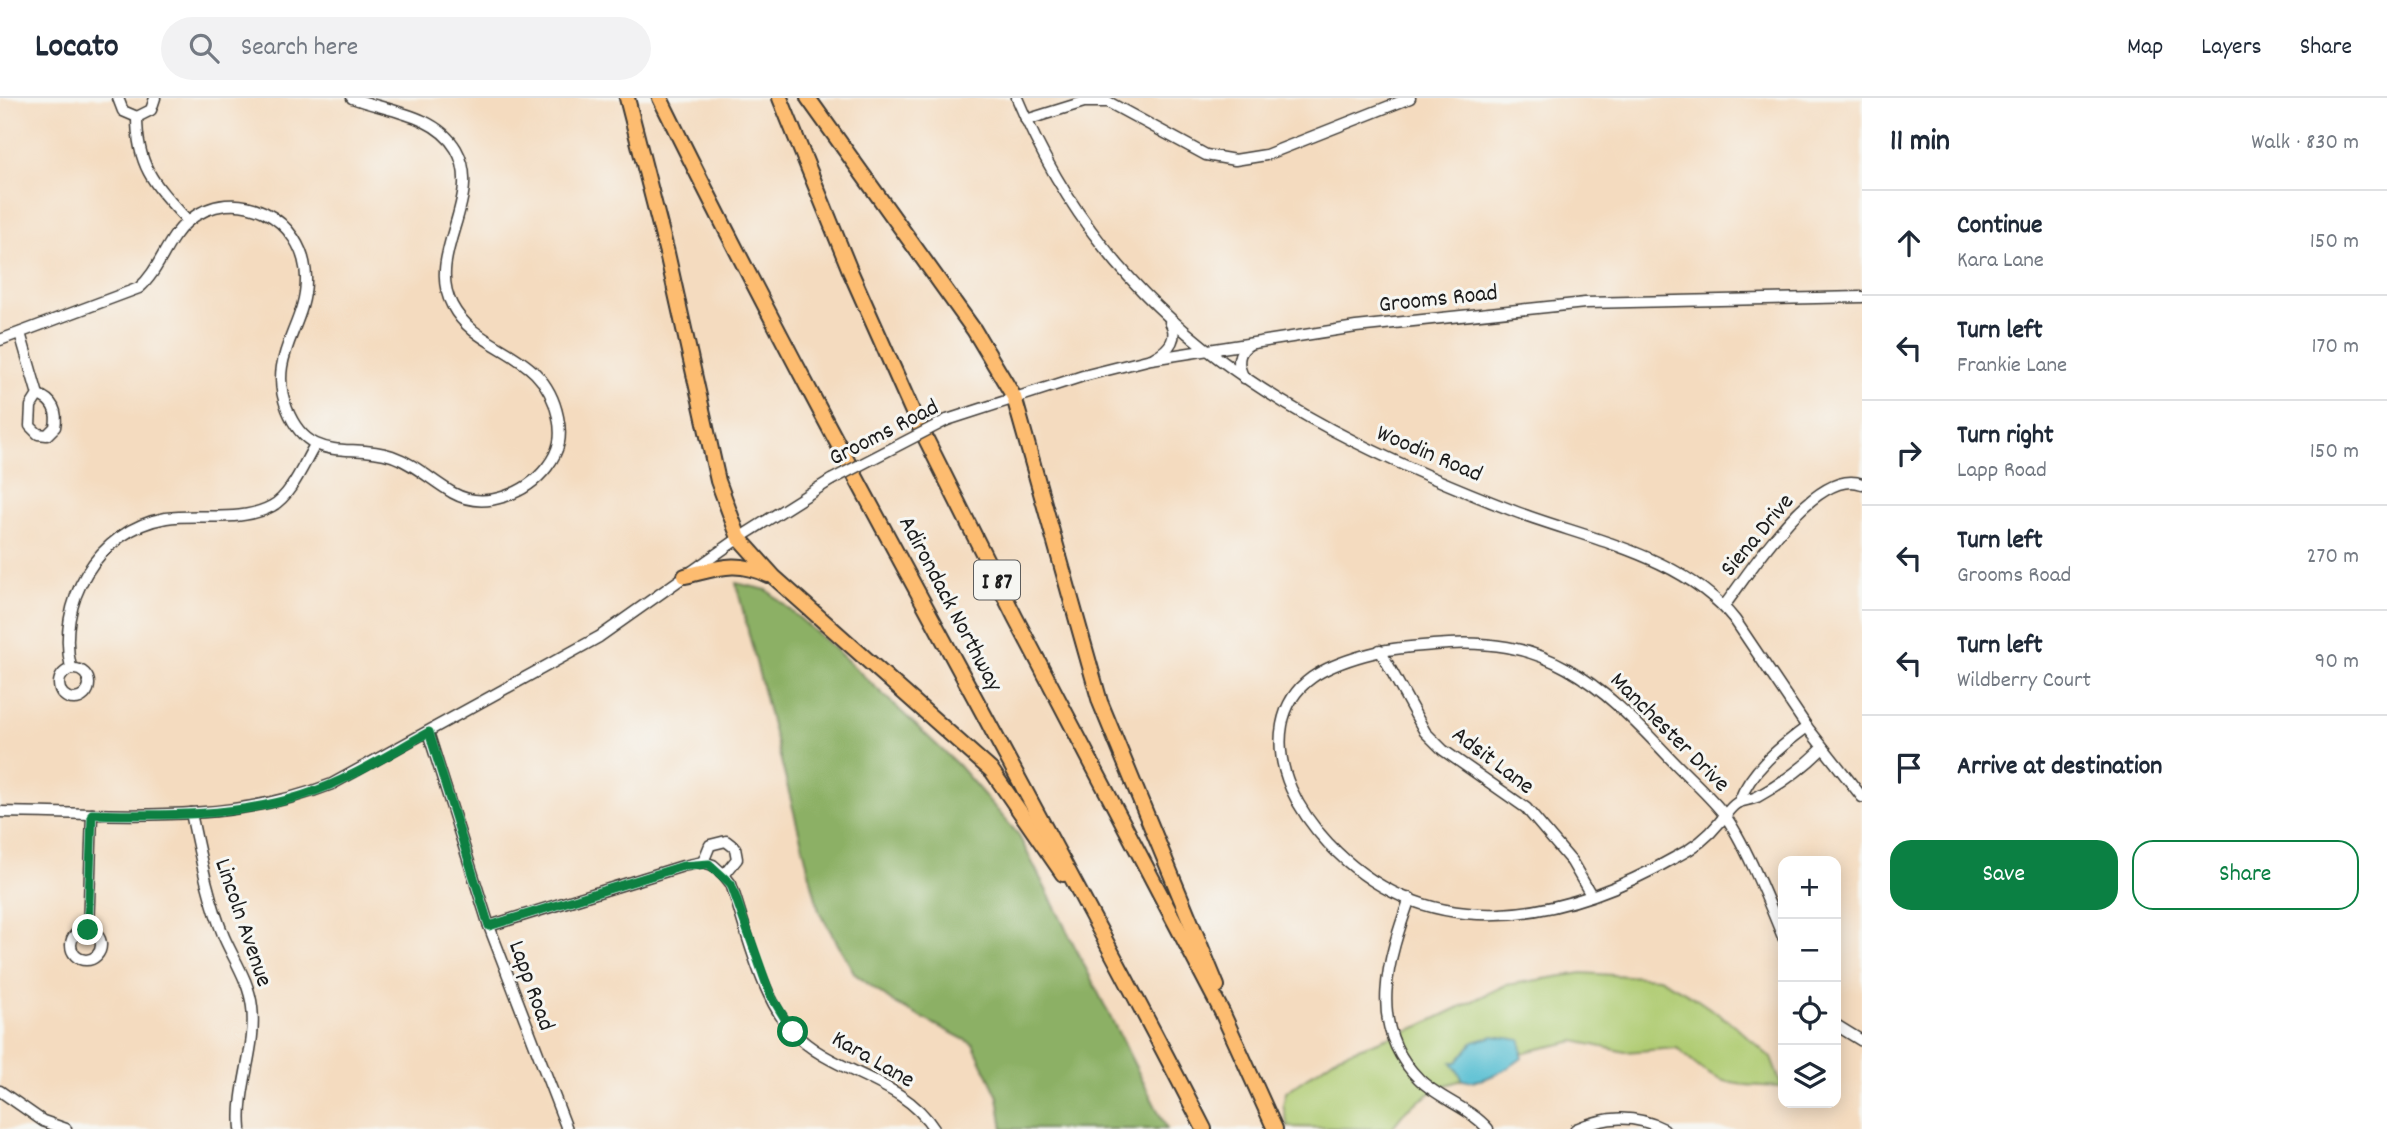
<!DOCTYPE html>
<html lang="en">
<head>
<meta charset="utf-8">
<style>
	body { margin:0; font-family:Dekko,sans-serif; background:#f2f2f3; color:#1f2937 }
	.controls { position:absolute; right:21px; bottom:21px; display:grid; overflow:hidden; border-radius:14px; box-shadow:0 4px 18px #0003 }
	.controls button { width:63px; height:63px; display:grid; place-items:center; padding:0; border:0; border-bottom:2px solid #e0e1e3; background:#fff; color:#1f2937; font:35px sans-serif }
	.stop { position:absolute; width:21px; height:21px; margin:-16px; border:5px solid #0b8043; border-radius:50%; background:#fff }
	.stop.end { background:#0b8043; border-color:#fff; box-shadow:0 2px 7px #0008 }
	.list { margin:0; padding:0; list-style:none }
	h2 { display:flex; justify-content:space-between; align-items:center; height:91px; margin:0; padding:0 28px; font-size:30px }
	h2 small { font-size:23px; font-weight:400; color:#747a83 }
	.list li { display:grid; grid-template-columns:46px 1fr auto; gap:21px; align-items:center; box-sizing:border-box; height:105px; padding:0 28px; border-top:2px solid #e0e1e3 }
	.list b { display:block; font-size:26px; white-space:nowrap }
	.list p { margin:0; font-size:23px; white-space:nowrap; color:#747a83 }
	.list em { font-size:23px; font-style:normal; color:#747a83 }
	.actions { display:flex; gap:14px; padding:21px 28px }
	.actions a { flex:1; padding:16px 0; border:2px solid #0b8043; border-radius:21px; text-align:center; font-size:24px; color:#0b8043 }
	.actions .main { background:#0b8043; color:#fff }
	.icon { flex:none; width:38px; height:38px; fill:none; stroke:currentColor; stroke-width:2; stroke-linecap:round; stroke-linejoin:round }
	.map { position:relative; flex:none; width:1862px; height:1031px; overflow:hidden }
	header { display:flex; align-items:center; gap:42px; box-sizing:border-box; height:98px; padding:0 35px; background:#fff; border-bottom:2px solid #e0e1e3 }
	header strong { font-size:33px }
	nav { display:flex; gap:38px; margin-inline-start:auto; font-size:24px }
	.search { width:490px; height:63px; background:#f2f2f3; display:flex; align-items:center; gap:18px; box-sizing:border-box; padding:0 24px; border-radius:38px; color:#747a83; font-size:26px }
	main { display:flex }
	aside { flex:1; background:#fff }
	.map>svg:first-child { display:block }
	.green { fill:#b0cc73; stroke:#667448; stroke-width:2 }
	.forest { fill:#8cb065; stroke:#546640; stroke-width:2 }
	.water { fill:#55bed2; stroke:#386d77; stroke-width:2 }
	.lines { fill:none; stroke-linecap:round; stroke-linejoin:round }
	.minor-casing { stroke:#3c3934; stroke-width:13 }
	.highway-casing { stroke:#3c3934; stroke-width:18 }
	.minor { stroke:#fff; stroke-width:10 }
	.highway { stroke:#fdbc6f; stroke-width:14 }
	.minor-bridge-casing { stroke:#3c3934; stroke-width:13; stroke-linecap:butt }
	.minor-bridge { stroke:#fff; stroke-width:10 }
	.route { stroke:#0b8043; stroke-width:9 }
	.labels { text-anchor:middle; stroke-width:6; stroke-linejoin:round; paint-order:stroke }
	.shield { fill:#f6f6f2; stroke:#5d5d5c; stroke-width:2 }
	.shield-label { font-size:23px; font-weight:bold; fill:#1c1c1c }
	.street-label { font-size:24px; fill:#1c1c1c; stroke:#f6f6f2 }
</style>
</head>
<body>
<header>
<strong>Locato</strong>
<div class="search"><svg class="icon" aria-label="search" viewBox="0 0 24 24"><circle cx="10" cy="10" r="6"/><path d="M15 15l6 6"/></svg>Search here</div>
<nav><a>Map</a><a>Layers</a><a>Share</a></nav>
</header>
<main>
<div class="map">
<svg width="1862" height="1031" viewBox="0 0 1862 1031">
	<rect width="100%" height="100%" fill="#f6f6f2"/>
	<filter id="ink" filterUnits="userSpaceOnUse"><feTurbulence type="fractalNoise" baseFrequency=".0143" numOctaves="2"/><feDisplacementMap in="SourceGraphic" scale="14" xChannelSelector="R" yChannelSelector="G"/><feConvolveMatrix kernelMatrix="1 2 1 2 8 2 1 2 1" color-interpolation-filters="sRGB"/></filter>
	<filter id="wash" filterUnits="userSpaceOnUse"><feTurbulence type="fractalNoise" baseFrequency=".00686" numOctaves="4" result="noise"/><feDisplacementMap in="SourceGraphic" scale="28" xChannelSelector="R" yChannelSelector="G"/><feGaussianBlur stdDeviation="1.57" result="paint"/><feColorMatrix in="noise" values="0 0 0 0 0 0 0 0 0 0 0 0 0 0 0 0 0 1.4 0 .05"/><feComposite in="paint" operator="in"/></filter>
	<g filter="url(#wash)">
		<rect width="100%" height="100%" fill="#f4dbbf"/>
		<path class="green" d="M1582,875L1659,880L1692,898L1737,929L1771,960L1782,989C1730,987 1715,988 1677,950L1625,954L1575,943L1529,953L1471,979L1440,989L1407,1011L1391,1031L1288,1029L1283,1007L1286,994L1339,957L1420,928L1506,887Z"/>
		<path class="forest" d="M736,485L767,492L835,551L958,667L1018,736L1167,1031H1003L998,999L973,946L895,906L855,876L819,813Z"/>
		<path class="water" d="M1494,938L1521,942L1522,960C1508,971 1481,987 1463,982L1452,964H1457L1473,944Z"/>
	</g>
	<g filter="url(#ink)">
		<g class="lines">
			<g class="minor-casing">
				<g id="minor">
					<path d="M118,0L123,13L137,19L151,12L155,0"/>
					<path d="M1017,0C1112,229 1294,328 1514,413C1587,441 1684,457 1735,522L1807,629L1862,699"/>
					<path d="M137,19C137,70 155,87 188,123"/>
					<path d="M1026,22L1084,4H1108L1206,57L1235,62L1266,57L1410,0"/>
					<path d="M20,235L38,297"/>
					<path d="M0,242L139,190C160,172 166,142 187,124C235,83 305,120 306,180C307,229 266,257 287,311C310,368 349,344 392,358C415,366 432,383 453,395C485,413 527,395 547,369C560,352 562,338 558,319C544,250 478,257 452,207C425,156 485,101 456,51C435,16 387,13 352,0"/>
					<path d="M1155,259C1170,251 1179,239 1170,224"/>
					<path d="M1244,280C1237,267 1236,254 1250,246"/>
					<path d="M38,297C53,302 58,314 55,329L47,337L38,336L30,328L31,308Z"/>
					<path d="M947,322L1083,278L1151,261L1356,229L1585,205L1862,199"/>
					<path d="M1724,508C1749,476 1815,368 1862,386"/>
					<path d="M1380,552L1425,634L1443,652L1526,710L1572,764L1591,797"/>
					<path d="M71,570C56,506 96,432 166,420C199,415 241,425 272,408C291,398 304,365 315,347"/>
					<circle cx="74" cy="586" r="15"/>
					<path d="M428,634L489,828L567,1031"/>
					<path d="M1739,704C1750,673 1781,648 1807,629"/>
					<path d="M0,714C112,715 226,728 332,686L599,539L739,440L831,382"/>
					<path d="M191,715C200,757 208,800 224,839C234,862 249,883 252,909C257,950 237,989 241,1031"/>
					<path d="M726,743L735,750L737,761L724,777L713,767L703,764L710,747Z"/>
					<path d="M724,777L731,786C746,830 761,900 793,934C834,977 901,979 934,1031"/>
					<path d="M1410,800C1388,861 1366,928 1419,981C1439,1001 1469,1009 1488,1031"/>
					<path d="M489,828L683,768L703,764"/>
					<circle cx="86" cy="847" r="15"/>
					<path d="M88,833L92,716"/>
					<path d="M1783,839C1769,805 1744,742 1723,715C1707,695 1687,678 1670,660C1598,583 1546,536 1433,547C1411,549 1387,550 1365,557C1326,568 1290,583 1282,627C1274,671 1299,714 1328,745C1428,851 1562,824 1676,759C1692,751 1708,739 1719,725C1725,718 1729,710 1737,705C1743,702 1750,702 1757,699C1781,686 1804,669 1823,650"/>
					<path d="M1836,927L1862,943"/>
					<path d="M0,993L43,1023L66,1031"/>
					<path d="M1576,1031C1606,1018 1634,1016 1664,1031"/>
				</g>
			</g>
			<g class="highway-casing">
				<g id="highway">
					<path d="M627,0L667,155L718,383L739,440L774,479L992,673L1063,776"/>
					<path d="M660,0C831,349 1027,685 1204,1031"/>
					<path d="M780,0L851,175L915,319L1015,519L1222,914L1275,1031"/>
					<path d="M808,0L974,232L1014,299L1100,604L1217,888"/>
					<path d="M685,478C719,470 736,462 768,477"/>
				</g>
			</g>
			<use href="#minor" class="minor"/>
			<use href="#highway" class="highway"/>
			<g class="minor-bridge-casing">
				<path id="minor-bridge" d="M831,382L947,322"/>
			</g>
			<use href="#minor-bridge" class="minor-bridge"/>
		</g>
	</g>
	<g class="lines" filter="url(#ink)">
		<path class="route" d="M88,832L92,716C162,718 237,719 304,697C348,683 389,656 429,634L489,828L683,768L709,766L731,786L770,896L793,934"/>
	</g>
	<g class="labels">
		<rect class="shield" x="974" y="462.5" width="46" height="39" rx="5"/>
		<g class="shield-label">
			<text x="997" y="490">I 87</text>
		</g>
		<g class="street-label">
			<text transform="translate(1438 199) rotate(-6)" y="8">Grooms Road</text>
			<text transform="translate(883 333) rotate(-27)" y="8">Grooms Road</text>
			<text transform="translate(1430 354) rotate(23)" y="8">Woodin Road</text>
			<text transform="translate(1756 436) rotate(-50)" y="8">Siena Drive</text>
			<text transform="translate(952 505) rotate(62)" y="8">Adirondack Northway</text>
			<text transform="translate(1671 633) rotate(45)" y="8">Manchester Drive</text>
			<text transform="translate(1494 661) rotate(37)" y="8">Adsit Lane</text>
			<text transform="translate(245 824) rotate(71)" y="8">Lincoln Avenue</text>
			<text transform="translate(533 887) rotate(70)" y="8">Lapp Road</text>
			<text transform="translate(874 960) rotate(30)" y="8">Kara Lane</text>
		</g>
	</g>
</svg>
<div class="controls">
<button>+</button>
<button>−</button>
<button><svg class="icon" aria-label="locate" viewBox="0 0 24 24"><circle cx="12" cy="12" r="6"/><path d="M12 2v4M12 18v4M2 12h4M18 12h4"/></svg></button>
<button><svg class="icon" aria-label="layers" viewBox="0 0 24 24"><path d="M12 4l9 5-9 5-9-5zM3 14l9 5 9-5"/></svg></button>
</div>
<div class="stop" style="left:793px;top:934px"></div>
<div class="stop end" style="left:88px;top:832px"></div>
</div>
<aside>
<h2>11 min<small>Walk · 830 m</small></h2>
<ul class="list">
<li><svg class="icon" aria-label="ahead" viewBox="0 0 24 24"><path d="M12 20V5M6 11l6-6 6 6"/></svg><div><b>Continue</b><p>Kara Lane</p></div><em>150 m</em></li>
<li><svg class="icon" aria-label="left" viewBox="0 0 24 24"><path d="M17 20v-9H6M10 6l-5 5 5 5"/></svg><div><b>Turn left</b><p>Frankie Lane</p></div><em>170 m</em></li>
<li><svg class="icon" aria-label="right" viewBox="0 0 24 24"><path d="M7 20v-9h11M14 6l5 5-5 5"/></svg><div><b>Turn right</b><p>Lapp Road</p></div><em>150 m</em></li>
<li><svg class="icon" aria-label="left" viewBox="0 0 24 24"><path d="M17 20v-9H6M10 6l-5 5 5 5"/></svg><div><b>Turn left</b><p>Grooms Road</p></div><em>270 m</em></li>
<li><svg class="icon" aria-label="left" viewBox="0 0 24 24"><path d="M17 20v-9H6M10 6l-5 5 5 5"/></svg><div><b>Turn left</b><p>Wildberry Court</p></div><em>90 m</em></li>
<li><svg class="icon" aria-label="arrive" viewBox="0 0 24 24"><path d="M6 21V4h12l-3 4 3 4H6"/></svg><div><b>Arrive at destination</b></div></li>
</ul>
<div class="actions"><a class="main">Save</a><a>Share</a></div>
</aside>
</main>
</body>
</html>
